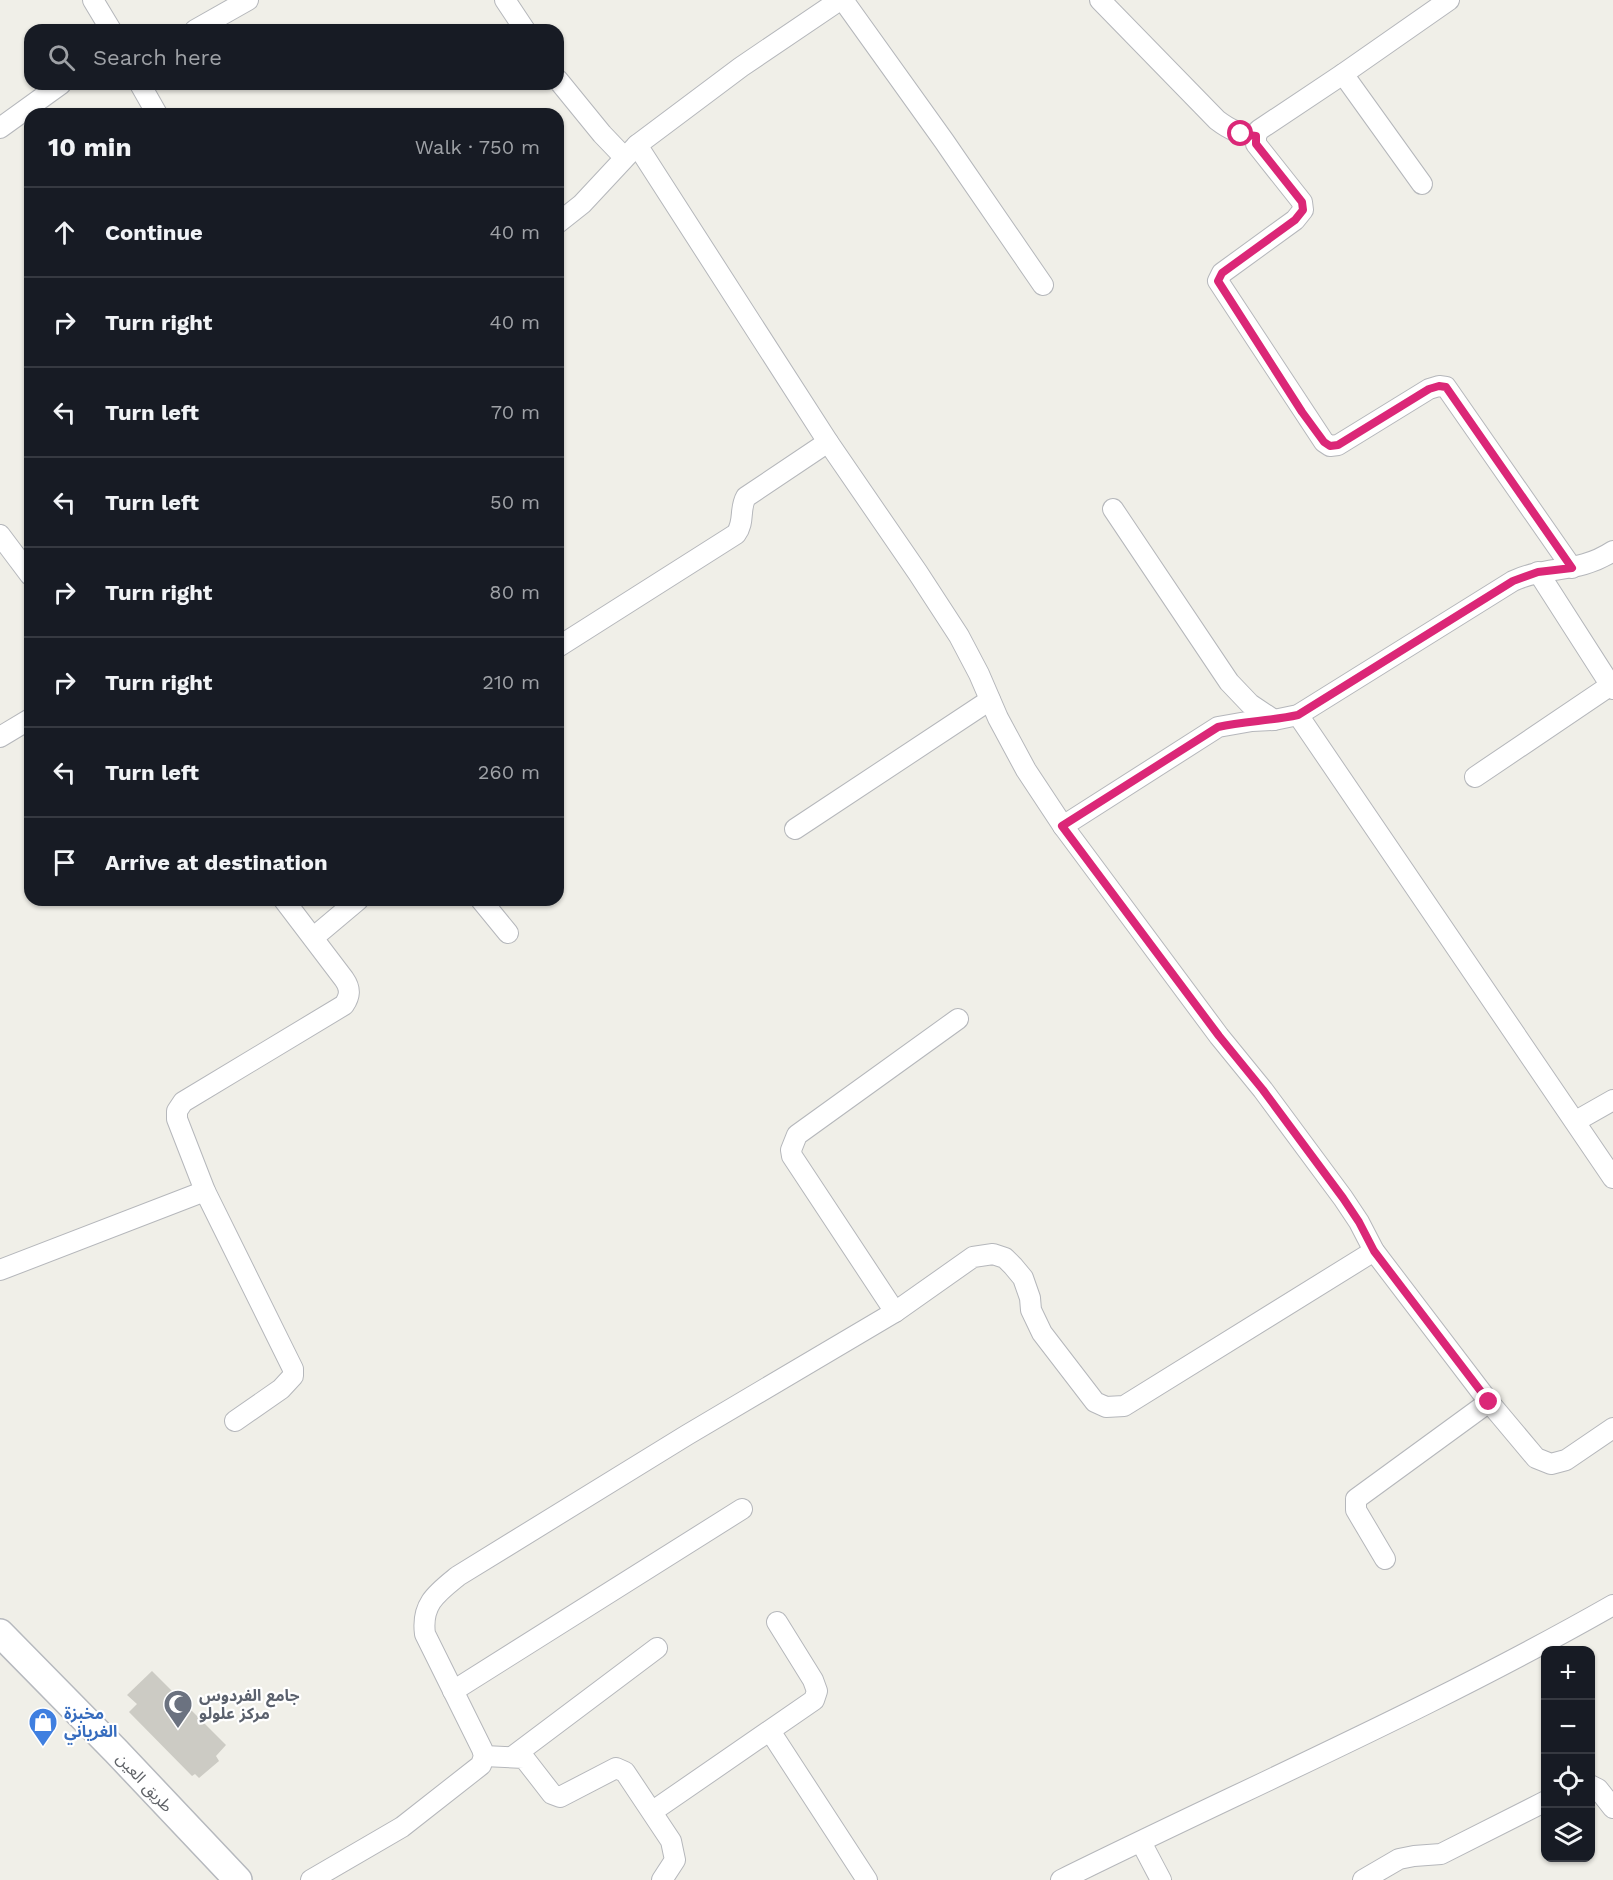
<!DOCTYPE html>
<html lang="en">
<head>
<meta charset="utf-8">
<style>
	body { margin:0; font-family:"Work Sans","Noto Sans Arabic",sans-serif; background:#242831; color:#f1f3f6 }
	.controls { position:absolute; right:18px; bottom:18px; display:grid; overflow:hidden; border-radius:12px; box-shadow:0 2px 4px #0004 }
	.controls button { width:54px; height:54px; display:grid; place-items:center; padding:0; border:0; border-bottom:2px solid #363941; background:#171b24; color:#f1f3f6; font:30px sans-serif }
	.stop { position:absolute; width:18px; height:18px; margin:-14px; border:4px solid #db2777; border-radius:50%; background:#fff }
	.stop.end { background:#db2777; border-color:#fff; box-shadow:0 2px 6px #0008 }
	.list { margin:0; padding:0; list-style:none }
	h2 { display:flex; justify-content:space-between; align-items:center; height:78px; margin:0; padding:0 24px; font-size:26px }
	h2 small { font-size:20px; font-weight:400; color:#9ea1a6 }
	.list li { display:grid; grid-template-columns:39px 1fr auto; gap:18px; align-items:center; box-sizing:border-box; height:90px; padding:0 24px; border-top:2px solid #363941 }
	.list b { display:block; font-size:22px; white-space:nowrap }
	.list em { font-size:20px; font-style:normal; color:#9ea1a6 }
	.icon { flex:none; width:33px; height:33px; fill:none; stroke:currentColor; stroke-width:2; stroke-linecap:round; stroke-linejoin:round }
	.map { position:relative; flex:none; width:1613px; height:1880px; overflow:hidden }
	.search { position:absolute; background:#171b24; box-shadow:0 2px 4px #0004; left:24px; top:24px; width:540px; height:66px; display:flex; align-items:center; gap:15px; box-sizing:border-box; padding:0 21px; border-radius:18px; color:#9ea1a6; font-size:22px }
	.panel { position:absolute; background:#171b24; box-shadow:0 2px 4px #0004; left:24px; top:108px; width:540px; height:798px; border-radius:18px }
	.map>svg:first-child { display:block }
	.building { fill:#cccbc4 }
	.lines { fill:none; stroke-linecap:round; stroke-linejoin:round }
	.minor-casing { stroke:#b5b7bb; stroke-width:22 }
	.secondary-casing { stroke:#b6b9be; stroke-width:30 }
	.minor { stroke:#fff; stroke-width:20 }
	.secondary { stroke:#fff; stroke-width:27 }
	.route { stroke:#db2777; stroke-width:8 }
	.labels { text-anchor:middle; stroke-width:4.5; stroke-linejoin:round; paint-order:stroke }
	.worship-label { font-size:16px; font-weight:bold; fill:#5b616d; stroke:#fff; text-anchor:start }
	.shop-label { font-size:16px; font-weight:bold; fill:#366cbe; stroke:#fff; text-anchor:start }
	.street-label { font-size:16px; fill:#5f6267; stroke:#fff }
</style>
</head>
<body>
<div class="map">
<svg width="1613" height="1880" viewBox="0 0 1613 1880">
	<rect width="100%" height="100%" fill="#f0efe8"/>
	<path class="building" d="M152,1671L226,1745L216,1756L219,1761L199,1778L195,1774L192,1776L129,1712L137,1704L127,1695Z"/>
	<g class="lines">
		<g class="minor-casing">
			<g id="minor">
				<path d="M93,0L111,30"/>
				<path d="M505,0L525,30"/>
				<path d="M840,0L741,67L637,145L828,442L918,573L959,636L979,674L998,718L1026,770L1063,826L1219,1036L1263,1090L1343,1198L1359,1222L1374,1251L1489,1402L1536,1458L1551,1464L1566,1460L1613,1428"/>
				<path d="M843,0L944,141L1043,285"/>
				<path d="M1100,0L1217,120C1230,130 1240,134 1256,136"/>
				<path d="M1449,0L1343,74L1259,130L1256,136V144L1302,202L1303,210L1295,220L1222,273L1218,281L1324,442L1330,446L1338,445L1429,389L1439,386L1446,387L1572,568"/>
				<path d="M195,30L248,0"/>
				<path d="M1343,74L1422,184"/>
				<path d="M558,80L602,134L624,157"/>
				<path d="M140,84L157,114"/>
				<path d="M0,128L61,84"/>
				<path d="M558,223L582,204L637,145"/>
				<path d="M1113,509L1229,682L1250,704L1274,720"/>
				<path d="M0,535L30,575"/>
				<path d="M1538,572L1613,689"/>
				<path d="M558,647L736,534C745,522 739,509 746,497L828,442"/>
				<path d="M1298,715L1613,1178"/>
				<path d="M0,737L30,719"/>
				<path d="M1475,777L1611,685"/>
				<path d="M1063,826L1218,727L1252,721L1274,720L1298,715L1513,581C1548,565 1578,574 1613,551"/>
				<path d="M795,829L990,700"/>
				<path d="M481,900L508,933"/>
				<path d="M314,937L358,900"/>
				<path d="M1576,1121L1613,1100"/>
				<path d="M0,1270L205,1191"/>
				<path d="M895,1312L792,1156L791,1150L797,1135L958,1019"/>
				<path d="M235,1421L281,1389L293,1376V1369L205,1191L177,1119V1111L183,1102L344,1005C350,996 351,989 344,979L284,900"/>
				<path d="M1385,1559L1356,1510V1499L1489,1402"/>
				<path d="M453,1691L742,1509"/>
				<path d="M770,1731L867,1880"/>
				<path d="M484,1756L524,1758L552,1794L560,1797L616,1768L625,1772L671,1841L675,1860L662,1880"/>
				<path d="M512,1757L657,1648"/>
				<path d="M1590,1785L1598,1789L1613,1808"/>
				<path d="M653,1811L814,1700L817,1691L813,1680L777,1622"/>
				<path d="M1141,1842L1161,1880"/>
				<path d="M311,1880L402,1827L481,1765L484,1756L482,1749L425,1634C421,1604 437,1593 458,1576L687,1435L895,1312L973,1257L993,1254L1005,1258L1013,1266L1023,1278L1030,1298L1031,1310L1042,1333L1095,1402L1106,1407L1124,1406L1374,1251"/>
				<path d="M1061,1880C1245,1789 1434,1707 1613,1605"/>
				<path d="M1363,1880L1399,1859L1414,1856L1441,1854L1546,1801"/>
			</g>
		</g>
		<g class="secondary-casing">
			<path id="secondary" d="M0,1633L116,1751L238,1880"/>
		</g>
		<use href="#minor" class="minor"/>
		<use href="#secondary" class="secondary"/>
	</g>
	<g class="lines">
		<path class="route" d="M1241,134L1256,136V144L1302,202L1303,210L1295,220L1222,273L1218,281L1302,412L1324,442L1330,446L1338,445L1429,389L1439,386L1446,387L1572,568L1538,572L1513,581L1298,715C1271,721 1244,721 1218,727L1062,826L1219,1036L1263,1090L1343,1198L1359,1222L1374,1251L1489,1402"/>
	</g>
	<defs>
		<g id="mosque-pin" transform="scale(1.5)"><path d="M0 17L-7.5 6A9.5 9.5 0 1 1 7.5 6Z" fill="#6b7280" stroke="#fff"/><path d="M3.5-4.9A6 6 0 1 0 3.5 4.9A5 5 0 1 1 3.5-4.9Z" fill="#fff"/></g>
		<g id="shop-pin" transform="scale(1.5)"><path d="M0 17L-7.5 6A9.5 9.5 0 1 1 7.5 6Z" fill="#3f7fe0" stroke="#fff"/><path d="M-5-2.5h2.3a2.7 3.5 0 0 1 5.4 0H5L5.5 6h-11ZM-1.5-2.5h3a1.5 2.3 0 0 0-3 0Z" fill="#fff"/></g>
	</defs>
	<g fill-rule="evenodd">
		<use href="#mosque-pin" x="178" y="1704"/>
		<use href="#shop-pin" x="43" y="1722"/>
	</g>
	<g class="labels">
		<g class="worship-label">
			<text x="199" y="1701">جامع الفردوس<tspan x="199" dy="18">مركز علولو</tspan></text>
		</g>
		<g class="shop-label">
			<text x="64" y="1719">مخبزة<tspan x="64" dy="18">الغرياني</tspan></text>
		</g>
		<g class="street-label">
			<text transform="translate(145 1782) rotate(47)" y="6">طريق العين</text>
		</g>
	</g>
</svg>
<div class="controls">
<button>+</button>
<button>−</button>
<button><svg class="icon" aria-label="locate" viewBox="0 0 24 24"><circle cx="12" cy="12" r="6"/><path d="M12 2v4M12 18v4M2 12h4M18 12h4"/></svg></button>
<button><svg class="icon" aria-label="layers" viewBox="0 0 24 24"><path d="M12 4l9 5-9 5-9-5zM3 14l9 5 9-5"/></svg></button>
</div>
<div class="stop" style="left:1241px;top:134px"></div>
<div class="stop end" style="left:1489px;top:1402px"></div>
<div class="search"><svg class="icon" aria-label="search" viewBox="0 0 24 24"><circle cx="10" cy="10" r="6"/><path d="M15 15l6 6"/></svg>Search here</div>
<section class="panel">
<h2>10 min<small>Walk · 750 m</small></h2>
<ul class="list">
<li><svg class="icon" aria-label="ahead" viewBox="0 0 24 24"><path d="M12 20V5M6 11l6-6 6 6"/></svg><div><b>Continue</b></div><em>40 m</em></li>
<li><svg class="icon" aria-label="right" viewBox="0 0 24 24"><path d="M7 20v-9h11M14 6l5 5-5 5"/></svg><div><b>Turn right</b></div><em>40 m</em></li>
<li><svg class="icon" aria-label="left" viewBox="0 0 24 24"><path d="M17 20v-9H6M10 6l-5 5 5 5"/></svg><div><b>Turn left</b></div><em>70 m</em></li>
<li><svg class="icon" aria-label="left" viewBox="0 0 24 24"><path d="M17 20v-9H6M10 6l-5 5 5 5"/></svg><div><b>Turn left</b></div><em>50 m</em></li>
<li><svg class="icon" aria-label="right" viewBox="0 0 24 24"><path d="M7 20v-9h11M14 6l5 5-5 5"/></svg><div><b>Turn right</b></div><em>80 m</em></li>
<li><svg class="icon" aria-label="right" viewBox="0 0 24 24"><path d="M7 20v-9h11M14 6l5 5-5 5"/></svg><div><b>Turn right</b></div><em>210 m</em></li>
<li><svg class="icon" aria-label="left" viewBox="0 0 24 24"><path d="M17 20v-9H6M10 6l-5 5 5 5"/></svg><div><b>Turn left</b></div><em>260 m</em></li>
<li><svg class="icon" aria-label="arrive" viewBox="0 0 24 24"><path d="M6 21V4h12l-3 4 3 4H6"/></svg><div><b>Arrive at destination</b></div></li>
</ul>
</section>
</div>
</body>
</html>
